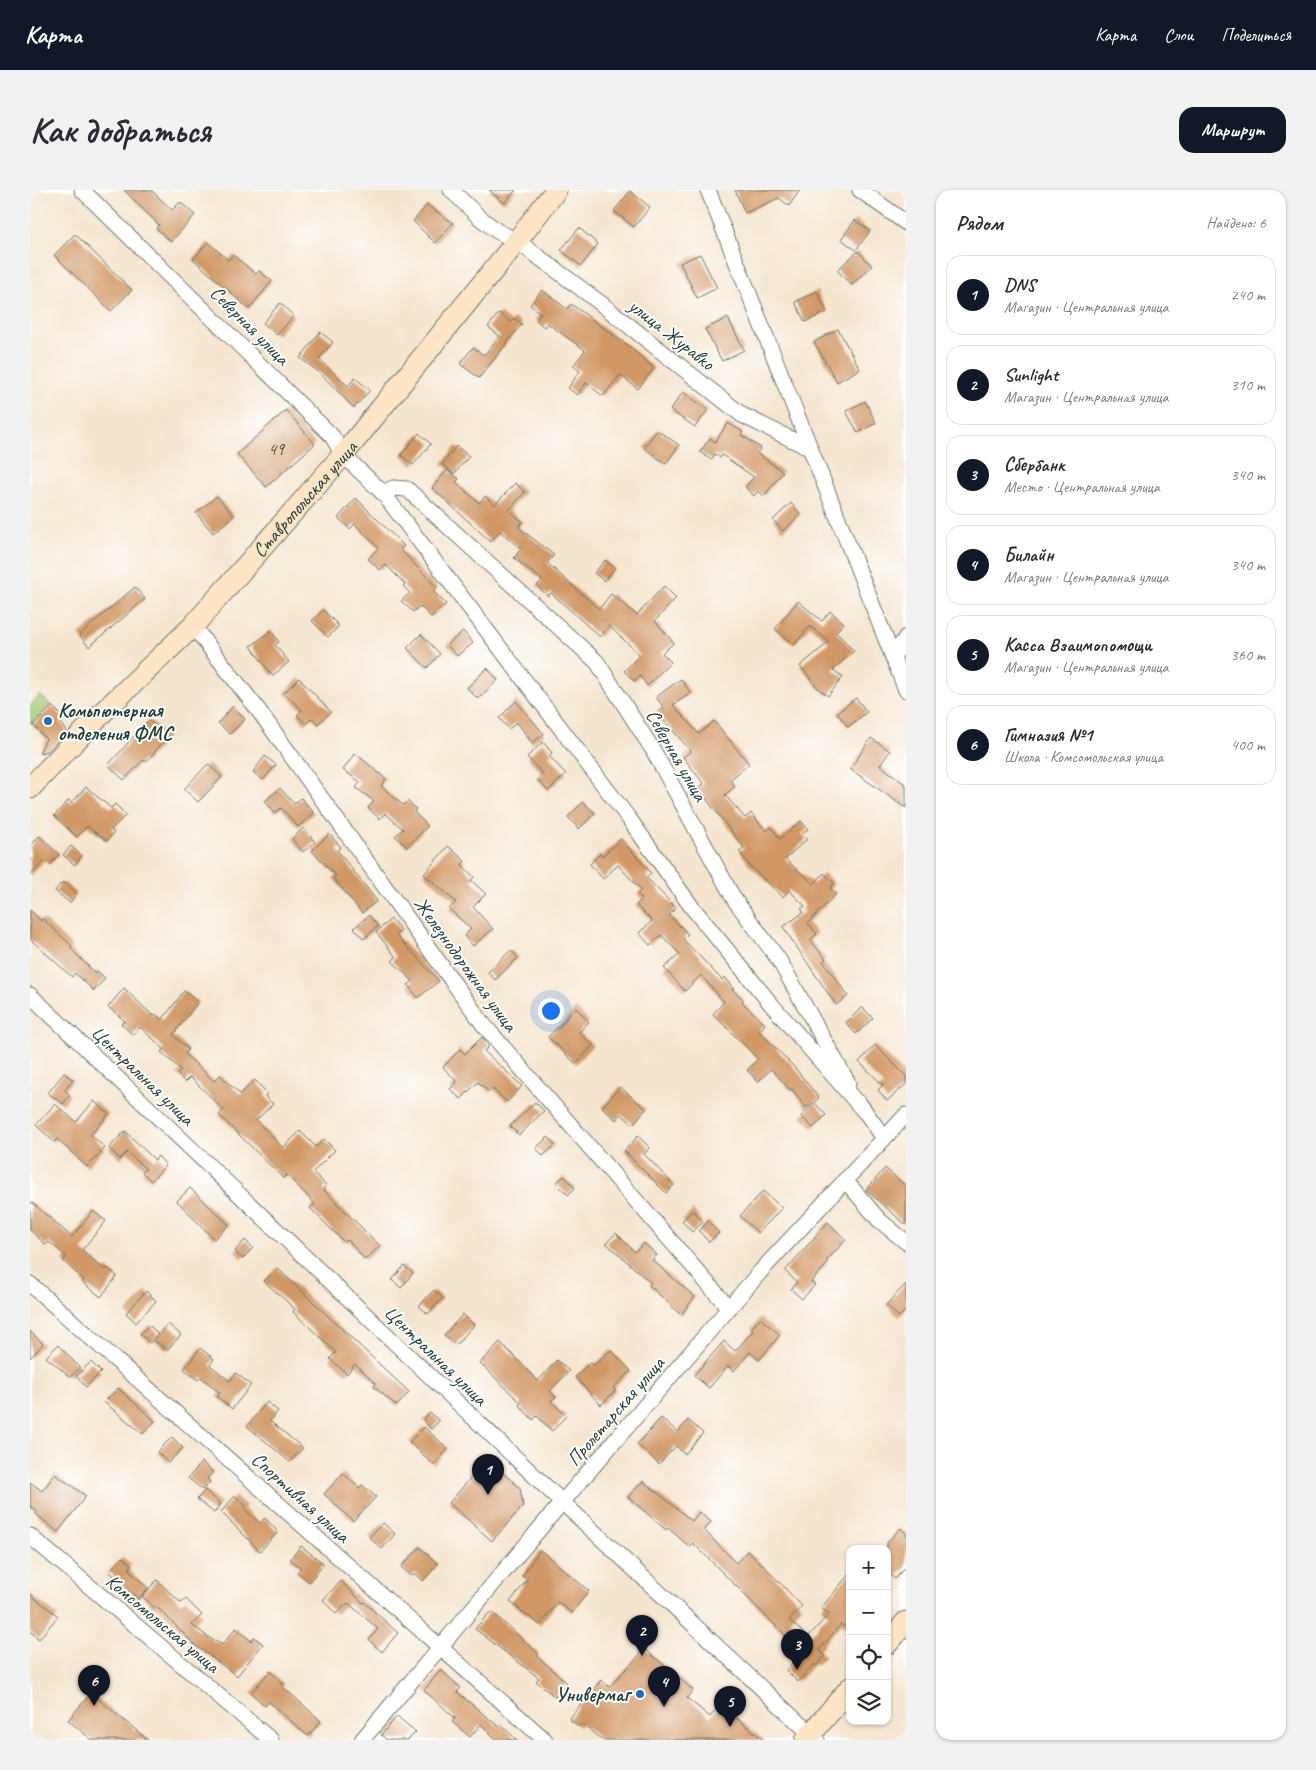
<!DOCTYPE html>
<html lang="ru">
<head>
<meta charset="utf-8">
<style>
	body { margin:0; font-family:Caveat,sans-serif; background:#f2f2f3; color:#2b2b33 }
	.controls { position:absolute; right:15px; bottom:15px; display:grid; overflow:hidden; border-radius:10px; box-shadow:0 1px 4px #0004 }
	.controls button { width:45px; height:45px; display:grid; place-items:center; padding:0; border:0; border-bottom:1px solid #e1e1e2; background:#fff; color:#2b2b33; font:25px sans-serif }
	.you { position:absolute; left:520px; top:820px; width:18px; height:18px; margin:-12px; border:4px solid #fff; border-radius:50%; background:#1a73e8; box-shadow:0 0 0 8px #1a73e833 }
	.badge { display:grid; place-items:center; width:32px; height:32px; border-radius:50%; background:#111827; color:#fff; font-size:16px; font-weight:700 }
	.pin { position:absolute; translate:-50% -41px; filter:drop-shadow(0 1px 2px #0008) }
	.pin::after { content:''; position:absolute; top:26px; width:18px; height:15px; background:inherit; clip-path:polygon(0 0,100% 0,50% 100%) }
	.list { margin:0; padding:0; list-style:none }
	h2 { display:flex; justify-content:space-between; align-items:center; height:65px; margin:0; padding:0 20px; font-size:21px }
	h2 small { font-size:16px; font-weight:400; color:#7c7c81 }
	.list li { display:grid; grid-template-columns:32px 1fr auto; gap:15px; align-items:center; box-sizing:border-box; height:80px; margin:0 10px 10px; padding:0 10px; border:1px solid #e1e1e2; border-radius:15px }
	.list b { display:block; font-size:19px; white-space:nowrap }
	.list p { margin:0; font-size:16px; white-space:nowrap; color:#7c7c81 }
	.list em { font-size:16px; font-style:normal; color:#7c7c81 }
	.icon { flex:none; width:28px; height:28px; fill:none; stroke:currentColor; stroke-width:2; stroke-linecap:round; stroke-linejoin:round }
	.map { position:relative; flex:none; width:876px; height:1550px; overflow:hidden; border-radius:15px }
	header { display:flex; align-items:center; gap:30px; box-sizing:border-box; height:70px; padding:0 25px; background:#111827; color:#fff }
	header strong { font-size:24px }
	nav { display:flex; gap:28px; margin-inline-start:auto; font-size:18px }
	.intro { display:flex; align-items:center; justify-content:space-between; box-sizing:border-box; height:120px; padding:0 30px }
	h1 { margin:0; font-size:35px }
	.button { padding:12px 22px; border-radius:15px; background:#111827; color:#fff; font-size:18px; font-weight:700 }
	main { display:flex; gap:30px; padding:0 30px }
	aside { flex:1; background:#fff; border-radius:15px; box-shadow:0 1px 4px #0004 }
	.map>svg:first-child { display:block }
	.green { fill:#a8ce78; stroke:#648656 }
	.building { fill:#d19865 }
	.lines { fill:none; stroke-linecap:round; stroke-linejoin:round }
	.street-casing { stroke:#6a786a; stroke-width:17 }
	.secondary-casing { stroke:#6a786a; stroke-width:23 }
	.street { stroke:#fff; stroke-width:15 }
	.secondary { stroke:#fde5c5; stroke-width:21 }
	.poi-dot { fill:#1f6fb2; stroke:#fff; stroke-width:2 }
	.labels { text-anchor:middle; stroke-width:4; stroke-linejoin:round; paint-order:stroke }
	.number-label { font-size:18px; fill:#4c5440 }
	.street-label { font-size:20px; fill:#1f3d34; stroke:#fff }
	.poi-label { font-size:20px; font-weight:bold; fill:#1f3d34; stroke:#fff; text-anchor:start }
</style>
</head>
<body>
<header>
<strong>Карта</strong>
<nav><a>Карта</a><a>Слои</a><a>Поделиться</a></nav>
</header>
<div class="intro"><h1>Как добраться</h1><a class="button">Маршрут</a></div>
<main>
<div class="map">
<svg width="876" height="1550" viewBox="0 0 876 1550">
	<rect width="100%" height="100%" fill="#fff"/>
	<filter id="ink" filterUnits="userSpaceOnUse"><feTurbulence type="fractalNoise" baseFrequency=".02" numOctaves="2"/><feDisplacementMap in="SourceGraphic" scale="10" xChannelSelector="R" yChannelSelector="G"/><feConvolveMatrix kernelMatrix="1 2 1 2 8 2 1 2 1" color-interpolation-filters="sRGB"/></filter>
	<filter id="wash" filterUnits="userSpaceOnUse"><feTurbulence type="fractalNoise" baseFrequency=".0096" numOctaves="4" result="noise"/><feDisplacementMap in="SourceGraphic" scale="20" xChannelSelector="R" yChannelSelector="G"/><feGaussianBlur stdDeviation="1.12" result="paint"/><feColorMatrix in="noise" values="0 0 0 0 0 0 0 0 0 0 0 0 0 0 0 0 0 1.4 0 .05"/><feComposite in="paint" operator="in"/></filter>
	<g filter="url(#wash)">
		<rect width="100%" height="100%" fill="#f5e5cf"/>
		<path class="green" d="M10,505L20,514L1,534L0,516Z"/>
		<g id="blocks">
			<g class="building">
				<path d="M94,0H121L142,20L150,12L165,25L141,52L126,38L129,35Z"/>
				<path d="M459,0H486L474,13Z"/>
				<path d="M705,0H770L759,16L749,8L715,23Z"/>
				<path d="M600,1L620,17L604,37L584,21Z"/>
				<path d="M397,15L423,33L405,53L383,31Z"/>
				<path d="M825,30L840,41L826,60L811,49Z"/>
				<path d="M549,38L568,54L551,76L531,60Z"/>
				<path d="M45,44L102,100L81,121L24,65Z"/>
				<path d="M178,52L198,70L203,65L226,84L229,81L242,91L219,119L163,69Z"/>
				<path d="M828,61L842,76L821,95L807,80Z"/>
				<path d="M670,64L687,98L667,108L650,73Z"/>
				<path d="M512,100L537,119L541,114L600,157L624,178L608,199L590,185L573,206L556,193L547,205L538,198L550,181L543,176L555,160L517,133L514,137L506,130L511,123L500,115Z"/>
				<path d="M787,101L797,122L775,132L765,112Z"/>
				<path d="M250,113L264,126L247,145L233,133Z"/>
				<path d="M469,123L481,132L484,128L492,134L449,188L430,174L443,157L454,165L470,146L458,137Z"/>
				<path d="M698,128L714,160L692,171L675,139Z"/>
				<path d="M808,139L830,179L807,192L784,152Z"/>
				<path d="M290,142L303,152L289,169L318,196L325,188L340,200L324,218L291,184L270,168Z"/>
				<path d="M653,202L678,220L665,237L640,220Z"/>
				<path d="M835,211L846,233L828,243L816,221Z"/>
				<path d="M256,220L285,254L236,297L207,264Z"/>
				<path d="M698,233L713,242L711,245L731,258L727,263L753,282L734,306L728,301L724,306L715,297L724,287L692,265L690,268L685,264L681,270L670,262L680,248L685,252Z"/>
				<path d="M627,240L649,255L636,274L614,258Z"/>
				<path d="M389,243L401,254L383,275L371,265Z"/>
				<path d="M426,256L439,266L424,284L412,274Z"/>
				<path d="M417,280L429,289L426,292L449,313L455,306L465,315L485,293L495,302L479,320L493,332L488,337L524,365L517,373L569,419L581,404L607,425L634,396L646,408L625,431L644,453L632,463L641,472L617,496L610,486L604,491L594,481L610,465L579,436L570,447L521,403L518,406L507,396L512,390L484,368L491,359L470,341L461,352L402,298Z"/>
				<path d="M187,306L204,326L183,343L166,323Z"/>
				<path d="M326,308L374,356L370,359L407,398L403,401L416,414L401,427L390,416L383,422L371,411L380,403L373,396L375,394L356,375L350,380L338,369L348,358L325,334L320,339L308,328Z"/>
				<path d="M761,313L771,324L753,341L743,330Z"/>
				<path d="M575,370L585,378L574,391L564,383Z"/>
				<path d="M105,397L115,409L59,457L49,445Z"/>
				<path d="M768,411L792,431L800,421L814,433L806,442L824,461L803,480L813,487L798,506L788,498L770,476L799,452L780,436L764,455L745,439Z"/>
				<path d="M293,420L309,436L298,447L282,431Z"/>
				<path d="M241,440L249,452L245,455L259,472L242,486L221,456Z"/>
				<path d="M433,441L443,453L427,466L417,455Z"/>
				<path d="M391,444L410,464L397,478L377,458Z"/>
				<path d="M457,478L468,490L448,509L437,498Z"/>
				<path d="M269,488L301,522L288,534L282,528L276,534L267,525L272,520L254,503Z"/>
				<path d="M651,489L661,503L643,515L669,544L684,531L719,574L700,590L705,596L695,605L715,628L721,623L736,641L741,637L750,649L771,631L778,639L772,644L777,649L755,669L784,694L794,683L804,693L800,698L806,704L778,733L787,744L780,750L796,769L793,771L818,806L806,815L753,737L774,722L771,719L775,716L759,700L753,707L720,676L709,661L714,658L668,598L674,594L653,567L661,561L627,523L634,518L626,507Z"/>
				<path d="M826,508L837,522L818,537L807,523Z"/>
				<path d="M486,511L514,544L502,553L487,532L479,539L469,528Z"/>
				<path d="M22,516L34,528L30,531L37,541L18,561L9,563L16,549L3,535Z"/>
				<path d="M203,516L215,529L200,544L188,533Z"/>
				<path d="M119,530L138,547L116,572L113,570L94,590L78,575Z"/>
				<path d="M841,548L860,561L850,575L876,595V618L820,579Z"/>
				<path d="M513,552L522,563L519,566L536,584L518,601L507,589L513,584L497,567Z"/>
				<path d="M325,563L356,589L351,596L373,615L377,611L386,619L384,622L398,636L377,657L365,646L373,639L355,623L350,629L338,618L344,611L326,598L330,592L313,580Z"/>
				<path d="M235,566L246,575L233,590L223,582Z"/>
				<path d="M178,574L192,587L168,612L154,599Z"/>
				<path d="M56,597L81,618L85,614L96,625L81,640L84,642L77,651L57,636L47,647L24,626L39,610L42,613Z"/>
				<path d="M250,598L264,614L271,608L284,623L268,637L251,618L245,623L235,611Z"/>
				<path d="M553,612L565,623L549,639L538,627Z"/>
				<path d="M273,638L285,652L273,662L262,649Z"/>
				<path d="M299,644L311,657L307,660L347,711L332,723L303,688L306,686L282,661Z"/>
				<path d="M9,646L29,664L20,675L15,670L0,686V657Z"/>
				<path d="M591,649L621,683L616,687L646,718L639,725L658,744L653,749L692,790L695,787L704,798L702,799L714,810L712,812L735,834L729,841L765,878L789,908L776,918L762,899L760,900L741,879L728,892L717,880L728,869L683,824L694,812L671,785L655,801L634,778L650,764L631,745L620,755L609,743L622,731L606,715L612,709L607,704L611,700L588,675L573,689L560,674L570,664L572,666Z"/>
				<path d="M41,656L52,666L45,675L33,665Z"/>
				<path d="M418,656L435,671L432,675L444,687L441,690L456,704L443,717L463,739L443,756L434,746L441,739L419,719L426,712L394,684Z"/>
				<path d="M31,693H35L47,703L40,713L25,701Z"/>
				<path d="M0,720L11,731L13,729L42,756L40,758L65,783L67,781L75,788L64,801L45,783L42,787L0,749Z"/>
				<path d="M339,725L348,736L334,749L324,738Z"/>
				<path d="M361,729L371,740L366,745L409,791L388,808L378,795L383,791L362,771L366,767L346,742Z"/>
				<path d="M481,760L488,768L465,790L458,782Z"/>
				<path d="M94,798L123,826L125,824L132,830L154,801L168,812L143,845L158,859L155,864L184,891L190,885L210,904L225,890L237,903L235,906L243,914L226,930L253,958L270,941L286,957L294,949L305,960L283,982L297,996L293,999L350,1056L335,1070L318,1050L314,1052L280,1018L285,1014L257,985L253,988L189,925L194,920L160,887L155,892L147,884L151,880L131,862L134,859L110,837L103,845L91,834L95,831L78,817Z"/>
				<path d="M832,817L843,828L826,844L816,833Z"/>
				<path d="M546,818L559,832L549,842L563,855L546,874L518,847Z"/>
				<path d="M452,847L459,856L454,861L492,896L477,912L463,899L459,902L448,892L431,909L420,899L427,892L413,877L430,859L435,864Z"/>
				<path d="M845,855L876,886V894L857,911L848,900L853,895L829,872Z"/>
				<path d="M34,883L43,890L35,900L40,905L33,914L18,903Z"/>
				<path d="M590,897L616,919L603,934L591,924L586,930L572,917Z"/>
				<path d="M64,911L79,924L61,945L75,958L57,977L27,949L24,952L6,935L25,914L46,932Z"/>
				<path d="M505,912L514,921L489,945L480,936Z"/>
				<path d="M785,913L796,925L783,938L771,926Z"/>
				<path d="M95,941L125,970L128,966L136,975L121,991L112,982L116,979L97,962L90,969L79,958Z"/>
				<path d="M608,946L620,958L614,964L644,995L636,1003L594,961Z"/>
				<path d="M518,947L525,955L513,966L506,958Z"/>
				<path d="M855,978L876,996V1035L836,1000Z"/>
				<path d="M534,986L545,998L538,1005L526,993Z"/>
				<path d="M160,998L199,1035L184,1049L147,1011Z"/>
				<path d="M733,1001L752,1018L728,1043L710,1026Z"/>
				<path d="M0,1011L42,1047L63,1021L76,1031L52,1060L75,1080L77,1078L87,1086L71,1107L52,1092L54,1090L33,1071L37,1067L19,1052L16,1055L0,1040Z"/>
				<path d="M663,1020L673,1032L662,1042L652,1031Z"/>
				<path d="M678,1031L689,1043L679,1052L669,1041Z"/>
				<path d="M798,1032L816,1050L796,1071L798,1073L781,1092L785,1095L772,1109L761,1099L767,1092L755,1081Z"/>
				<path d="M586,1043L605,1062L614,1053L627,1065L622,1070L665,1107L651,1125L619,1095L621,1093L576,1053Z"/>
				<path d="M215,1050L223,1058L212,1069L205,1061Z"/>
				<path d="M374,1076L383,1083L371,1098L362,1090Z"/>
				<path d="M247,1078L379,1202L367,1216L344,1197L346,1194L325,1174L317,1184L300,1169L306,1162L263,1122L265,1119L234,1091Z"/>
				<path d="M876,1094V1120L869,1127L856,1115Z"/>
				<path d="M404,1100L413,1108L398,1124L389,1116Z"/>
				<path d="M116,1101L126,1111L106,1133L96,1123Z"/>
				<path d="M433,1124L444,1135L426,1155L414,1145Z"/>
				<path d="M730,1128L750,1145L729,1170L720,1162L704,1181L698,1176L679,1198L664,1185L694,1151L705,1161L723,1141L721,1139Z"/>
				<path d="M138,1134L151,1145L137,1160L124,1150Z"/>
				<path d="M119,1135L128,1144L120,1153L110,1144Z"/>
				<path d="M0,1141L13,1154L0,1168Z"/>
				<path d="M470,1152L508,1191L527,1170L539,1181L520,1201L526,1207L521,1211L536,1226L522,1241L507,1226L503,1230L489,1215L491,1213L450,1173Z"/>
				<path d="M28,1155L50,1178L40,1187L16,1167Z"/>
				<path d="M170,1158L184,1169L180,1175L200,1191L206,1183L221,1195L202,1219L187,1207L190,1203L171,1187L168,1190L154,1179Z"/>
				<path d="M581,1160L601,1181L583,1198L586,1200L571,1215L545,1187L560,1173L563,1176Z"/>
				<path d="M61,1172L71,1182L56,1197L46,1186Z"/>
				<path d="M88,1198L125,1231L113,1244L74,1212Z"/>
				<path d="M237,1212L248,1221L240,1231L273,1258L260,1272L217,1236Z"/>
				<path d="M400,1223L409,1231L401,1239L393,1230Z"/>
				<path d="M631,1228L648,1242L658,1230L673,1243L655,1264L646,1256L629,1274L607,1254Z"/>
				<path d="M394,1237L418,1259L404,1275L379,1252Z"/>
				<path d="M142,1247L153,1258L138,1273L127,1262Z"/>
				<path d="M457,1269L490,1298L493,1316L462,1351L419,1313Z"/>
				<path d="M172,1272L183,1282L177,1289L180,1292L173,1300L158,1288Z"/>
				<path d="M313,1283L329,1298L332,1295L346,1307L323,1331L294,1304Z"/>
				<path d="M25,1284L56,1306L28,1342L6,1324L7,1322L0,1316V1292L12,1301Z"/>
				<path d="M613,1291L662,1331L669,1322L681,1332L674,1340L706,1373L717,1361L733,1375L772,1416L759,1430L778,1447L799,1424L791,1418L820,1383V1431L814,1437L811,1434L789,1460L795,1466L786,1476L784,1474L768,1492L756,1480L772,1462L663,1353L660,1357L638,1338L636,1340L598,1307Z"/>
				<path d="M175,1300L191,1314L184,1323L167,1309Z"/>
				<path d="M205,1306L216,1316L214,1319L230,1333L235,1328L248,1342L230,1361L191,1322Z"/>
				<path d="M353,1333L365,1344L352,1359L339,1347Z"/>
				<path d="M870,1338L876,1343V1376L865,1389L857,1382V1353Z"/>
				<path d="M271,1356L294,1374L279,1392L267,1382L271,1378L260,1369Z"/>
				<path d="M390,1357L408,1374L393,1391L385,1383L381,1386L371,1377Z"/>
				<path d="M510,1360L559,1401L542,1423L528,1412L510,1435L480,1412L497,1390L492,1386Z"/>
				<path d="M93,1367L101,1375L99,1378L101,1382L118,1398L108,1409L79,1381Z"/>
				<path d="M127,1390L151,1413L156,1409L172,1425L162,1435L185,1452L186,1450L192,1455L206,1438L221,1451L224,1447L233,1454L207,1486L166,1456L127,1417L126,1419L112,1406Z"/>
				<path d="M311,1391L333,1413L334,1412L368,1443L352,1462L339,1450L348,1439L318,1413L306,1424L293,1410Z"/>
				<path d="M0,1404L28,1426L9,1449L0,1441Z"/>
				<path d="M459,1423H463L509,1464L507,1466L537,1493L525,1507L506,1491L509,1488L445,1439Z"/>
				<path d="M615,1459L663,1500L657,1508L680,1527L690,1515L734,1550H572L552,1534L549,1537L539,1529L571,1490L579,1497Z"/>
				<path d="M411,1480L431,1498L427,1502L469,1537L471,1535L487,1550H467L451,1534L440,1547L422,1532L425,1528L394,1500Z"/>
				<path d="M240,1481L254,1494L252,1496L291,1531L278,1546L239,1512L235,1516L221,1503Z"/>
				<path d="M61,1503L118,1550H62L38,1530Z"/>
				<path d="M367,1526L386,1542L378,1550H357L351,1545Z"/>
			</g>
		</g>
	</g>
	<g filter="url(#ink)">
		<use href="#blocks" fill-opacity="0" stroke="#6a786a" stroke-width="1"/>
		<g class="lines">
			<g class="street-casing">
				<g id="street">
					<path d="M52,0L302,246L313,265L353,303L600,630L661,716L741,814L834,921"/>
					<path d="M421,0L449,27L467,41L487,51L569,112L712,225L779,258"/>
					<path d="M678,0L876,500"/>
					<path d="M830,0L876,33"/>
					<path d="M353,303L363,298L377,299L567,472L623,560L704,709L749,770L818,893"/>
					<path d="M163,436L229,521L453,834L699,1118"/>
					<path d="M863,467L876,447"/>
					<path d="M0,805L514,1295L787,1550"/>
					<path d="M829,913L854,948"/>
					<path d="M815,990L849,1030L876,1052"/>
					<path d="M0,1094L515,1550"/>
					<path d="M0,1346L241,1550"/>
					<path d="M332,1550L517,1330L730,1082L876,925"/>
				</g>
			</g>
			<g class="secondary-casing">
				<g id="secondary">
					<path id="s1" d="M0,598L73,522L163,436L313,265L487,51L526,0"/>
					<path d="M857,1454L876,1432"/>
					<path d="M776,1550L820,1498"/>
				</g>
			</g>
			<use href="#street" class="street"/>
			<use href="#secondary" class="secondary"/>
		</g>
	</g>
	<g class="poi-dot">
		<circle cx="18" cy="531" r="5"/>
		<circle cx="610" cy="1504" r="5"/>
	</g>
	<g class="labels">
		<g class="number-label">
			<text x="246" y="265">49</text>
		</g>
		<g class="street-label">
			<text transform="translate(220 135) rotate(45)" y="7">Северная улица</text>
			<text transform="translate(642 144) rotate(38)" y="7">улица Журавко</text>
			<text dy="7" stroke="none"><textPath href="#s1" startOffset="399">Ставропольская улица</textPath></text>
			<text transform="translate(647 565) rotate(60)" y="7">Северная улица</text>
			<text transform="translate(436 774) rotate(54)" y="7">Железнодорожная улица</text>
			<text transform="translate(113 885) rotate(44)" y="7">Центральная улица</text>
			<text transform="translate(406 1165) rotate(44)" y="7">Центральная улица</text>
			<text transform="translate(585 1221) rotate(-49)" y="7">Пролетарская улица</text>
			<text transform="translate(271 1307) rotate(42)" y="7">Спортивная улица</text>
			<text transform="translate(133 1433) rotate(40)" y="7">Комсомольская улица</text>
		</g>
		<g class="poi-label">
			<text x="28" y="527">Комьпютерная<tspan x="28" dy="23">отделения ФМС</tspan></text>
			<text x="600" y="1511" text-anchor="end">Универмаг</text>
		</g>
	</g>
</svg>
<div class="controls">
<button>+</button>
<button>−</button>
<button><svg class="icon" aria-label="locate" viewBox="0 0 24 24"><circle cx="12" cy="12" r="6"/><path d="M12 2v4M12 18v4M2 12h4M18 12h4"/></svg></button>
<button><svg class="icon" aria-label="layers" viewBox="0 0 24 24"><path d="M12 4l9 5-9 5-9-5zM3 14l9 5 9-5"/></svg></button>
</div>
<div class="you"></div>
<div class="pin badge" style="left:458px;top:1305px">1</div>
<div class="pin badge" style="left:612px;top:1466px">2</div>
<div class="pin badge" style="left:767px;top:1480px">3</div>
<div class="pin badge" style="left:634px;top:1517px">4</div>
<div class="pin badge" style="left:700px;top:1537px">5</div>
<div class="pin badge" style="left:64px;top:1516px">6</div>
</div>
<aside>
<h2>Рядом<small>Найдено: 6</small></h2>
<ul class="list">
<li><span class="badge">1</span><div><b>DNS</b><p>Магазин · Центральная улица</p></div><em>240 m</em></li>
<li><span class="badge">2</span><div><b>Sunlight</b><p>Магазин · Центральная улица</p></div><em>310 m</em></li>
<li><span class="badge">3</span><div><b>Сбербанк</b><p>Место · Центральная улица</p></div><em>340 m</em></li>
<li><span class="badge">4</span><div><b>Билайн</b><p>Магазин · Центральная улица</p></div><em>340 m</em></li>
<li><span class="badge">5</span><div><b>Касса Взаимопомощи</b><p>Магазин · Центральная улица</p></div><em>360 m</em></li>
<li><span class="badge">6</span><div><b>Гимназия №1</b><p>Школа · Комсомольская улица</p></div><em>400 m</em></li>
</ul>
</aside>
</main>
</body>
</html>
